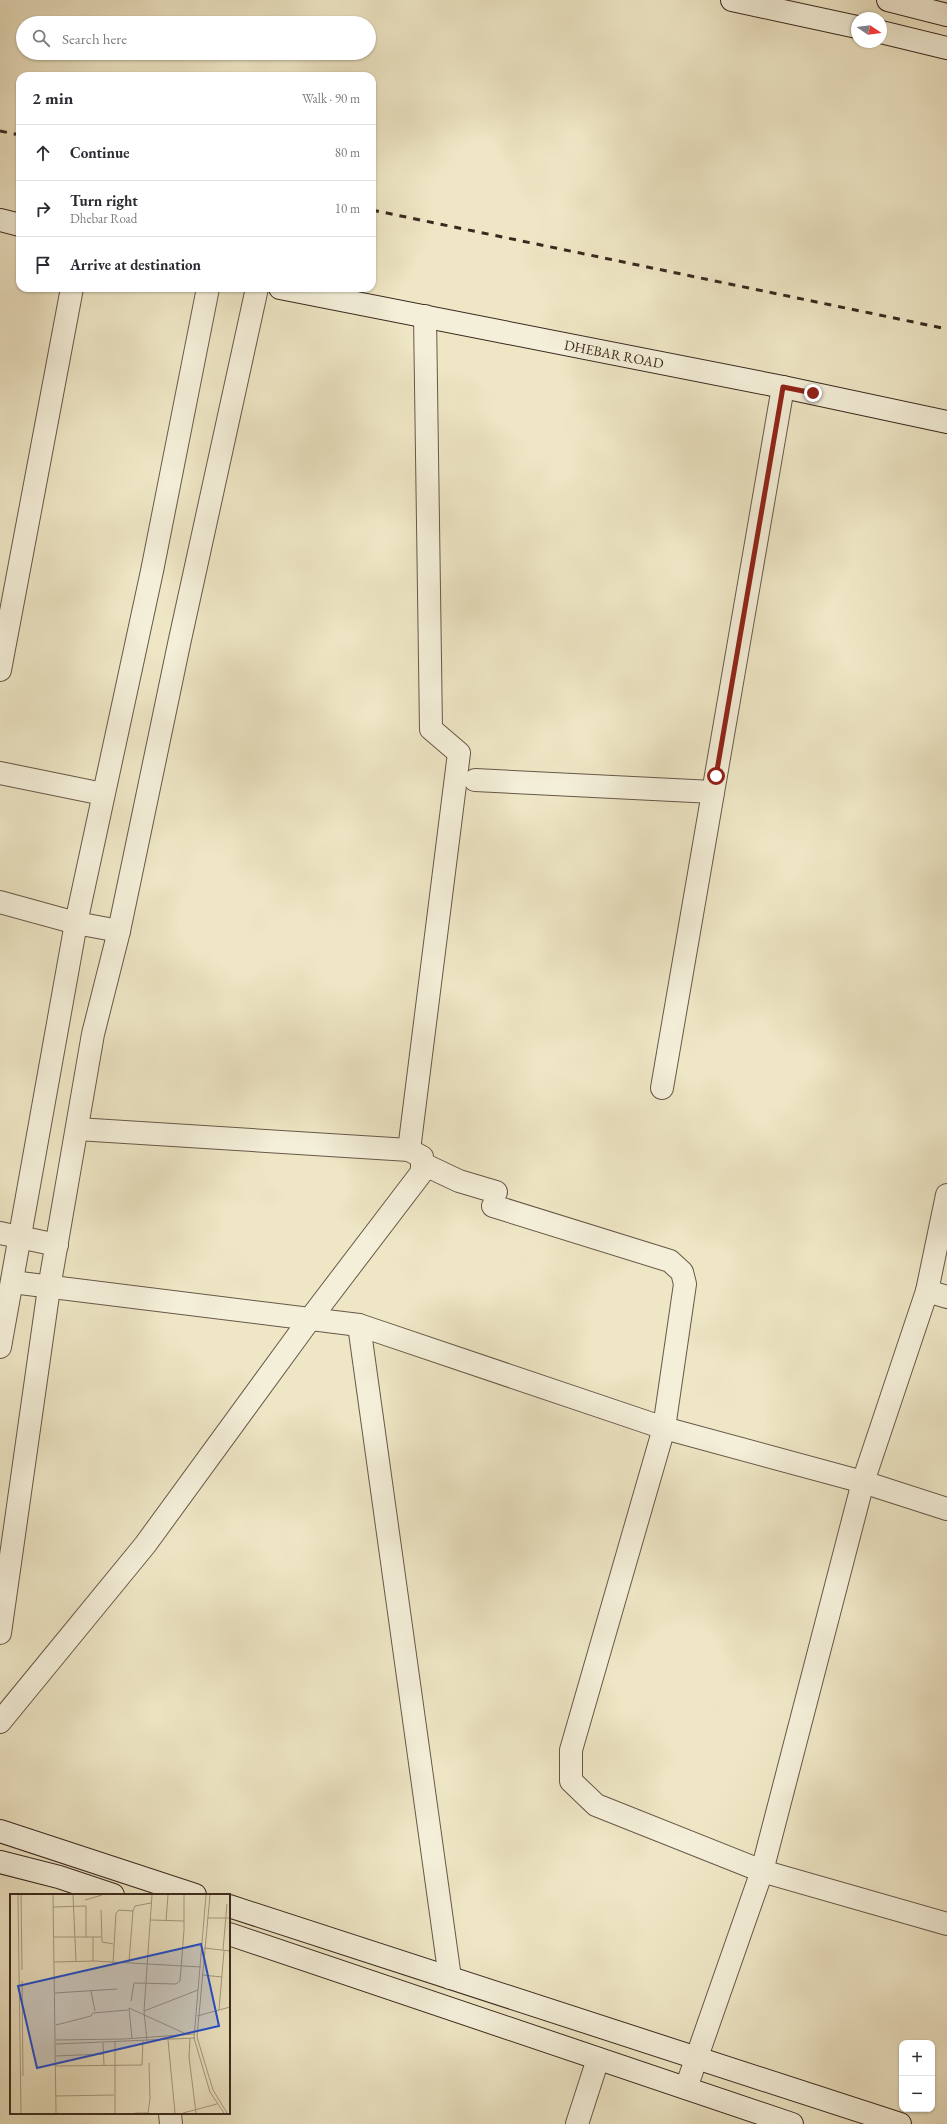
<!DOCTYPE html>
<html lang="en">
<head>
<meta charset="utf-8">
<style>
	body { margin:0; font-family:"EB Garamond",serif; background:#f2f2f3; color:#2b2b33 }
	.controls { position:absolute; right:12px; bottom:12px; display:grid; overflow:hidden; border-radius:8px; box-shadow:0 1px 3px #0004 }
	.controls button { width:36px; height:36px; display:grid; place-items:center; padding:0; border:0; border-bottom:1px solid #e1e1e2; background:#fff; color:#2b2b33; font:20px sans-serif }
	.compass { position:absolute; left:851px; top:12px; width:36px; height:36px; border-radius:50%; background:#fff; box-shadow:0 1px 3px #0004; rotate:103deg }
	.stop { position:absolute; width:12px; height:12px; margin:-9px; border:3px solid #8f2418; border-radius:50%; background:#fff }
	.stop.end { background:#8f2418; border-color:#fff; box-shadow:0 1px 4px #0008 }
	.list { margin:0; padding:0; list-style:none }
	h2 { display:flex; justify-content:space-between; align-items:center; height:52px; margin:0; padding:0 16px; font-size:17px }
	h2 small { font-size:13px; font-weight:400; color:#7c7c81 }
	.list li { display:grid; grid-template-columns:26px 1fr auto; gap:12px; align-items:center; box-sizing:border-box; height:56px; padding:0 16px; border-top:1px solid #e1e1e2 }
	.list b { display:block; font-size:15px; white-space:nowrap }
	.list p { margin:0; font-size:13px; white-space:nowrap; color:#7c7c81 }
	.list em { font-size:13px; font-style:normal; color:#7c7c81 }
	.icon { flex:none; width:22px; height:22px; fill:none; stroke:currentColor; stroke-width:2; stroke-linecap:round; stroke-linejoin:round }
	.map { position:relative; flex:none; width:947px; height:2124px; overflow:hidden }
	.search { position:absolute; background:#fff; box-shadow:0 1px 3px #0004; left:16px; top:16px; width:360px; height:44px; display:flex; align-items:center; gap:10px; box-sizing:border-box; padding:0 14px; border-radius:22px; color:#7c7c81; font-size:15px }
	.panel { position:absolute; background:#fff; box-shadow:0 1px 3px #0004; left:16px; top:72px; width:360px; height:220px; border-radius:12px }
	.map>svg:first-child { display:block }
	.lines { fill:none; stroke-linecap:round; stroke-linejoin:round }
	.street-casing { stroke:#685848; stroke-width:24 }
	.secondary-casing { stroke:#3b291e; stroke-width:24 }
	.street { stroke:#f4efd9; stroke-width:22 }
	.secondary { stroke:#f4efd9; stroke-width:22 }
	.rail { stroke:#3b291e; stroke-width:3; stroke-dasharray:7 7; stroke-linecap:butt }
	.route { stroke:#8f2418; stroke-width:5 }
	.labels { text-anchor:middle; stroke-width:3; stroke-linejoin:round; paint-order:stroke }
	.street-label { font-size:14px; fill:#3b291e; stroke:#f4efd9 }
	.inset-road { fill:none; stroke:#a69a82; stroke-width:1 }
	.view { fill:#1d4ed8; fill-opacity:0.15; stroke:#1d4ed8; stroke-width:2 }
	.inset-edge { fill:none; stroke:#3b291e; stroke-width:2 }
</style>
</head>
<body>
<div class="map">
<svg width="947" height="2124" viewBox="0 0 947 2124">
	<rect width="100%" height="100%" fill="#eee6c5"/>
	<filter id="stains"><feTurbulence type="fractalNoise" baseFrequency=".005" numOctaves="4"/><feColorMatrix values="0 0 0 0 .2 0 0 0 0 .09 0 0 0 0 .02 0 0 0 .5 -.17"/></filter>
	<radialGradient id="worn" r=".72"><stop offset=".6" stop-color="#630" stop-opacity="0"/><stop offset="1" stop-color="#630" stop-opacity=".3"/></radialGradient>
	<g class="lines">
		<g class="street-casing">
			<g id="street">
				<path d="M0,670L72,288"/>
				<path d="M0,773L103,794"/>
				<path d="M475,780L713,792"/>
				<path d="M0,902L76,923L119,931"/>
				<path d="M662,1088L783,387"/>
				<path d="M409,1150L459,753L431,729L425,316"/>
				<path d="M423,1164L459,1181L496,1192"/>
				<path d="M493,1206L670,1261L682,1272L685,1284L664,1428L571,1750V1781L596,1805L762,1871L947,1924"/>
				<path d="M0,1233L57,1245"/>
				<path d="M12,1282L359,1325L664,1428L863,1482L947,1509"/>
				<path d="M927,1291L947,1297"/>
				<path d="M359,1325L450,1978"/>
				<path d="M0,1347L76,923L152,571L208,288"/>
				<path d="M0,1633L49,1288L93,1034L119,931L179,644L257,288"/>
				<path d="M0,1722L145,1545L310,1319L422,1172V1157L409,1150L77,1129"/>
				<path d="M686,2088L762,1871L863,1482L927,1291L947,1195"/>
				<path d="M170,2113L171,2124"/>
				<path d="M577,2124L598,2059"/>
			</g>
		</g>
		<g class="secondary-casing">
			<g id="secondary">
				<path d="M732,0L857,27"/>
				<path d="M888,0L947,15"/>
				<path d="M881,32L947,48"/>
				<path d="M0,220L20,225"/>
				<path d="M280,288L783,387L947,422"/>
				<path d="M0,1831L195,1895"/>
				<path d="M0,1862L59,1877L113,1895"/>
				<path d="M229,1906L900,2124"/>
				<path d="M229,1934L792,2124"/>
			</g>
		</g>
		<use href="#street" class="street"/>
		<use href="#secondary" class="secondary"/>
		<g class="rail">
			<path d="M0,131L20,135"/>
			<path d="M372,210L947,329"/>
		</g>
	</g>
	<g class="lines">
		<path class="route" d="M716,776L783,387L813,393"/>
	</g>
	<g class="labels">
		<g class="street-label">
			<text transform="translate(614 354) rotate(11)" y="5">DHEBAR ROAD</text>
		</g>
	</g>
	<g transform="translate(10 1894)">
		<rect width="220" height="220" fill="#eee6c5"/>
		<path class="inset-road" d="M8,1L11,219M11,1L12,76M43,1L46,219M63,1L66,67M196,1L184,144L200,198L214,219M200,1L187,143L203,196L217,219M75,6L92,1M43,13L76,12V43M91,16L92,48L103,50M197,24H220M141,26L174,27M156,27L158,1M44,43H91M83,43V67M194,54L220,57M213,56L217,10M44,68L85,67L191,73M119,68L123,17L125,12L141,9M103,69L106,19L109,16L123,17M192,81L212,83M12,87L13,182M81,97L85,117M45,99L107,95M121,107L124,89L166,90L170,87L174,36V1M209,116L214,57M134,117L188,96M187,122L220,113M46,131L81,122L83,119L118,116M180,144L179,163L186,219M122,145L119,114L176,140M46,146L114,145L184,140M158,146L165,219M105,147V219M137,147L134,117L142,1M93,149L94,171M46,150L185,144M46,162L93,160M46,172L132,171L133,146M46,202L104,201M125,219H138M138,219L140,205L139,169M173,219L207,210"/>
		<path class="view" d="M191,50L209,132L27,174L8,92Z"/>
		<rect width="220" height="220" class="inset-edge"/>
	</g>
	<rect width="100%" height="100%" filter="url(#stains)"/>
	<rect width="100%" height="100%" fill="url(#worn)"/>
</svg>
<div class="controls">
<button>+</button>
<button>−</button>
</div>
<svg class="compass" viewBox="-18 -18 36 36"><path d="M0-13l5 13h-10z" fill="#e53935"/><path d="M0 13l5-13h-10z" fill="#7c7c81"/></svg>
<div class="stop" style="left:716px;top:776px"></div>
<div class="stop end" style="left:813px;top:393px"></div>
<div class="search"><svg class="icon" aria-label="search" viewBox="0 0 24 24"><circle cx="10" cy="10" r="6"/><path d="M15 15l6 6"/></svg>Search here</div>
<section class="panel">
<h2>2 min<small>Walk · 90 m</small></h2>
<ul class="list">
<li><svg class="icon" aria-label="ahead" viewBox="0 0 24 24"><path d="M12 20V5M6 11l6-6 6 6"/></svg><div><b>Continue</b></div><em>80 m</em></li>
<li><svg class="icon" aria-label="right" viewBox="0 0 24 24"><path d="M7 20v-9h11M14 6l5 5-5 5"/></svg><div><b>Turn right</b><p>Dhebar Road</p></div><em>10 m</em></li>
<li><svg class="icon" aria-label="arrive" viewBox="0 0 24 24"><path d="M6 21V4h12l-3 4 3 4H6"/></svg><div><b>Arrive at destination</b></div></li>
</ul>
</section>
</div>
</body>
</html>
